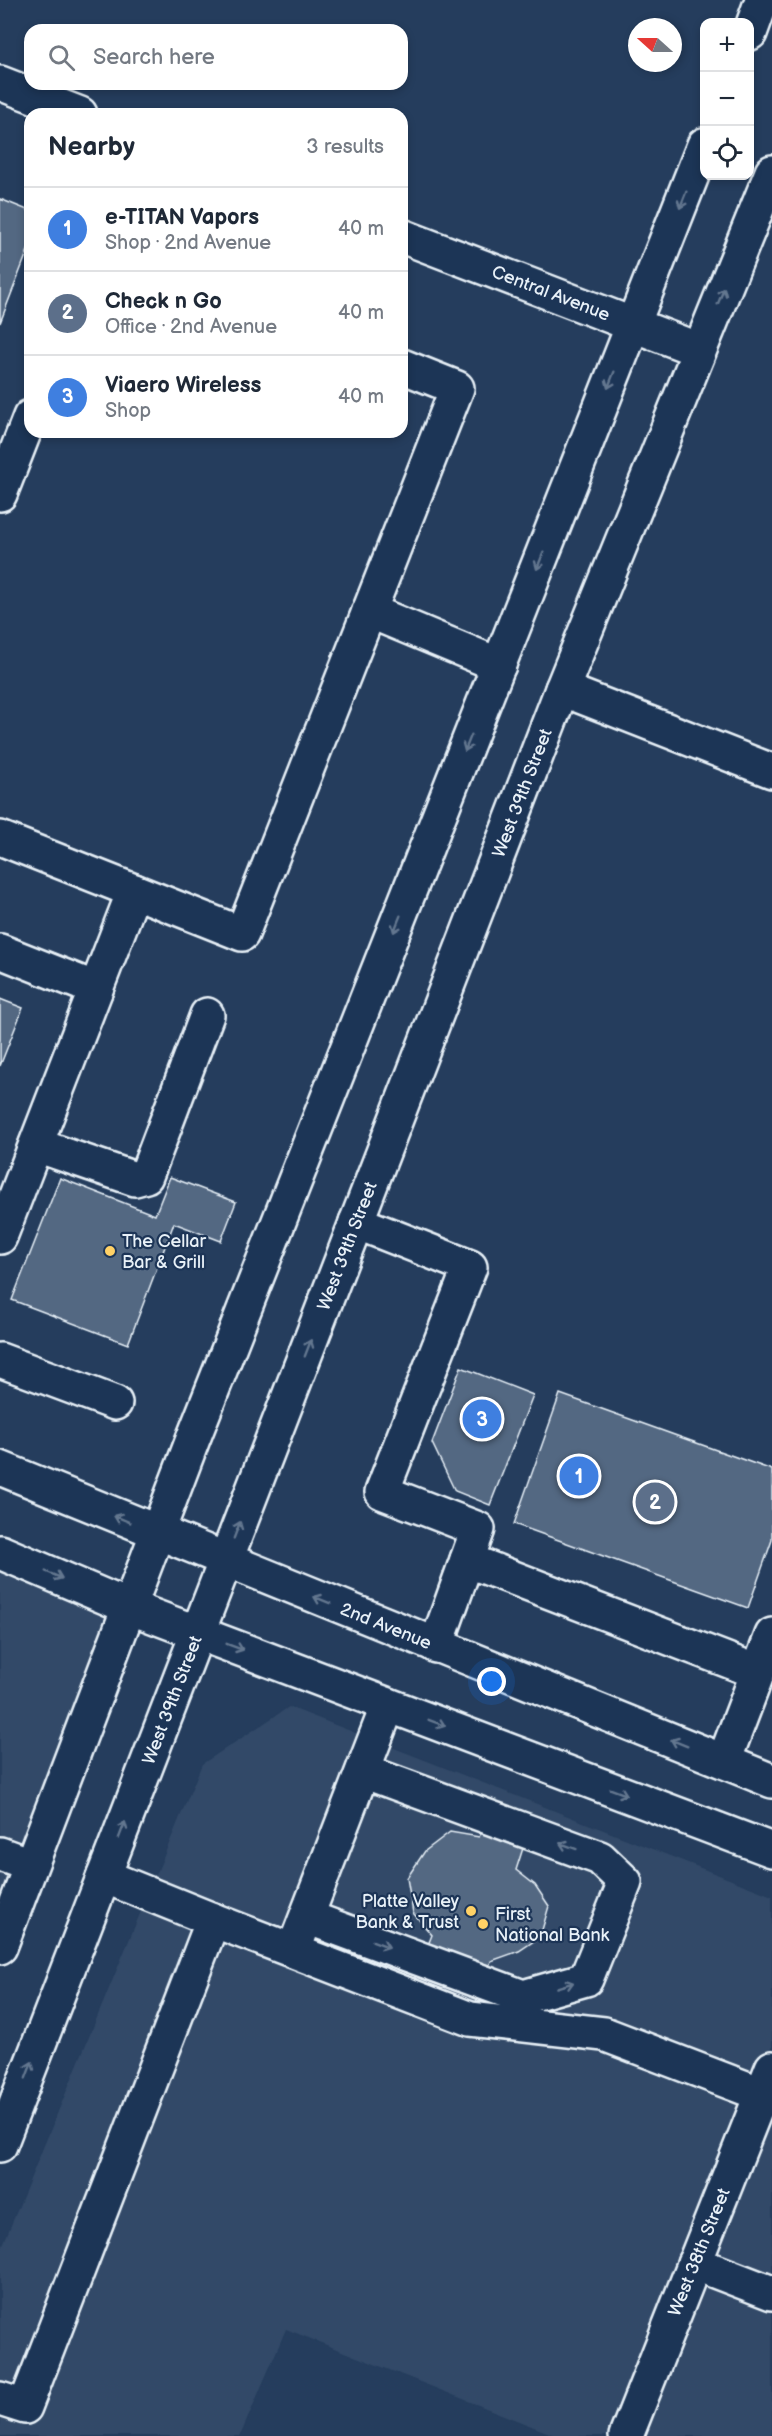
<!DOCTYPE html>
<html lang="en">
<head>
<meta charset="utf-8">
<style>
	body { margin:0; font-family:"Balsamiq Sans",sans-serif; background:#f2f2f3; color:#1f2937 }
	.controls { position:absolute; right:18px; top:18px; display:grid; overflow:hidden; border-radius:12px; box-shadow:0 3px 9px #0003 }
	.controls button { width:54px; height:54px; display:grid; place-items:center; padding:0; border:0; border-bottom:2px solid #e0e1e3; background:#fff; color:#1f2937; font:30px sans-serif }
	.compass { position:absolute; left:628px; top:18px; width:54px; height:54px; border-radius:50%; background:#fff; box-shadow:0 3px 9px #0003; rotate:291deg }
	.you { position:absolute; left:492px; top:1682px; width:21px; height:21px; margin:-15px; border:4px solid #fff; border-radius:50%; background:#1a73e8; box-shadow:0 0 0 9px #1a73e833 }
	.badge { display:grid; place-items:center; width:39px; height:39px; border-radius:50%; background:#111827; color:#fff; font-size:20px; font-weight:700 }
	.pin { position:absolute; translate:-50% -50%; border:3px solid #fff; box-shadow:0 2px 6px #0006 }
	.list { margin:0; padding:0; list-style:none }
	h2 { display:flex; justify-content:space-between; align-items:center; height:78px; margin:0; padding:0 24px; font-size:26px }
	h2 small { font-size:20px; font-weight:400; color:#747a83 }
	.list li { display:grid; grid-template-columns:39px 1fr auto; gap:18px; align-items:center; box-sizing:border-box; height:84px; padding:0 24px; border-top:2px solid #e0e1e3 }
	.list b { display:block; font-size:22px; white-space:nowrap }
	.list p { margin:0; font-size:20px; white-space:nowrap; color:#747a83 }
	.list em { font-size:20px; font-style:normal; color:#747a83 }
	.icon { flex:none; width:33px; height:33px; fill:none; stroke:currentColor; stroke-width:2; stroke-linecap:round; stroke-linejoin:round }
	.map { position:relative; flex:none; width:772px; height:2436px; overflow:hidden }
	.search { position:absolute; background:#fff; box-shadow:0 3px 9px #0003; left:24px; top:24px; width:384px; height:66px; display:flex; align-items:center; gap:15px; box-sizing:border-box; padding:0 21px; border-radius:18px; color:#747a83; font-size:22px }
	.panel { position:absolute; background:#fff; box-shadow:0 3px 9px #0003; left:24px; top:108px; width:384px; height:330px; border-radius:18px }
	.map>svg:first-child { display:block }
	.built { fill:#334a68 }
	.building { fill:#536782; stroke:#e8f1f8; stroke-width:1.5 }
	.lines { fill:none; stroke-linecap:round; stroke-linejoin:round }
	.minor-casing { stroke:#e8f1f8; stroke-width:38 }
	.major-casing { stroke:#e8f1f8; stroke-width:38 }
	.minor { stroke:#1d3557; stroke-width:33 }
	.major { stroke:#1d3557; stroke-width:33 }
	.oneway { stroke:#64778f }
	.poi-dot { fill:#ffd166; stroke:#1d3557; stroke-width:2 }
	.labels { text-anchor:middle; stroke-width:4.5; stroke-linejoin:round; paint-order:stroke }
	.street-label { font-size:18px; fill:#e8f1f8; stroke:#1d3557 }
	.poi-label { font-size:18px; fill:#e8f1f8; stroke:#1d3557; text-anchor:start }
</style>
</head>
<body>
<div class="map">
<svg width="772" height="2436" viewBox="0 0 772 2436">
	<rect width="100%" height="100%" fill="#253d5d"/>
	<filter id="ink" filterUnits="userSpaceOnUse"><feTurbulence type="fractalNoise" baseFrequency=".0167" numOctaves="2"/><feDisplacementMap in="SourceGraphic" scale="12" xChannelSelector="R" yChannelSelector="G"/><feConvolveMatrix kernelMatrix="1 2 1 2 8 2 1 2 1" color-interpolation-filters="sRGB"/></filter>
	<g filter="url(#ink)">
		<g class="built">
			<path d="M0,1554L129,1607L0,1939Z"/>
			<path d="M289,1707L772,1896V2436H557L286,2329L240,2436H0V2252L202,1764Z"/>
		</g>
		<g class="building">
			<path d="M0,199L30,211V245L0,323Z"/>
			<path d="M0,999L23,1008L0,1066Z"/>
			<path d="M170,1177L236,1202L221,1241L174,1223L128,1344L12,1300L60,1178L155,1215Z"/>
			<path d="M461,1367L533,1395L490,1505L455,1491L432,1443Z"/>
			<path d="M560,1394L772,1470V1540L748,1608L514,1524Z"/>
			<path d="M486,1823L525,1842L516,1870L535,1885L549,1906L540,1937L519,1951L491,1961L470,2019L408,1995L432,1935L413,1913L407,1878L425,1851L450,1832L479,1837Z"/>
		</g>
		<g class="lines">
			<g class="minor-casing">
				<g id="minor">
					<path d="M0,83L80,114"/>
					<path d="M402,236L699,350"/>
					<path d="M0,494L30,417"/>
					<path d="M369,611L499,665"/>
					<path d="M562,689L772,771"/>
					<path d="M0,838L134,891"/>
					<path d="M0,951L96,989"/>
					<path d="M36,1145L135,1179L146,1176L207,1015"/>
					<path d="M356,1222L470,1267L382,1492L478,1529L436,1646"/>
					<path d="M0,1237L134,891L242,934L457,388L402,366"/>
					<path d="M0,1360L115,1403"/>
					<path d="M467,1560L758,1672"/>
					<path d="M724,1761L772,1635"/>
					<path d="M0,1854L30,1865"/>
					<path d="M104,1876L213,1920L470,2019L604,2034L761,2094"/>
					<path d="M307,1917L523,1997L586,1979L625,1882L600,1858L363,1771"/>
					<path d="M299,1936L388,1705"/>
					<path d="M694,2263L772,2293"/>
					<path d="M0,2399L25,2407L213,1920"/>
					<path d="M626,2436L772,2068"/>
				</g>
			</g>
			<g class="major-casing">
				<g id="major">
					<path d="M750,33L762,0"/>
					<path d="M0,1468L772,1781"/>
					<path d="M0,1552L129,1607L772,1850"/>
					<path d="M0,1947L193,1439L704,145"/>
					<path d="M0,2145L562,689L772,172"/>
				</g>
			</g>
			<use href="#minor" class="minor"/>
			<use href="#major" class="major"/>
		</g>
		<defs><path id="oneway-shaft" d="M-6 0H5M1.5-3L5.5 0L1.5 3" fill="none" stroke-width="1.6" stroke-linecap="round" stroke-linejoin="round" transform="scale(1.5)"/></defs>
		<g class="oneway">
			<use href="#oneway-shaft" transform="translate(683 200) rotate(112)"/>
			<use href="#oneway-shaft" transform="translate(721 296) rotate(-68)"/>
			<use href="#oneway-shaft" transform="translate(611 380) rotate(112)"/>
			<use href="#oneway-shaft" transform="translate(540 561) rotate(112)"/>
			<use href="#oneway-shaft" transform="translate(468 743) rotate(112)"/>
			<use href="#oneway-shaft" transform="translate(397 924) rotate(112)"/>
			<use href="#oneway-shaft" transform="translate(308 1348) rotate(-69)"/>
			<use href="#oneway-shaft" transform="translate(122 1519) rotate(-157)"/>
			<use href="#oneway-shaft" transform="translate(237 1530) rotate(-69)"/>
			<use href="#oneway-shaft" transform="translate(54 1575) rotate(23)"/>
			<use href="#oneway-shaft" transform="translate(322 1600) rotate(-158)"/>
			<use href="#oneway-shaft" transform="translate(235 1647) rotate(21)"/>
			<use href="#oneway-shaft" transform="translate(437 1723) rotate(21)"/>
			<use href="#oneway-shaft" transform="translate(679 1743) rotate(-158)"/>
			<use href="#oneway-shaft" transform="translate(619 1792) rotate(21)"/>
			<use href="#oneway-shaft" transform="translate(122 1830) rotate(-69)"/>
			<use href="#oneway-shaft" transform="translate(568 1846) rotate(-160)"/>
			<use href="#oneway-shaft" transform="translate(381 1944) rotate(20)"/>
			<use href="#oneway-shaft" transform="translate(565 1985) rotate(-17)"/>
			<use href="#oneway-shaft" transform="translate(29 2070) rotate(-69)"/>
		</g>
	</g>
	<g class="poi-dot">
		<circle cx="110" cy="1251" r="6"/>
		<circle cx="471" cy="1911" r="6"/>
		<circle cx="483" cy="1924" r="6"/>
	</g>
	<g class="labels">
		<g class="street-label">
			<text transform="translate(551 293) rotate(21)" y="6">Central Avenue</text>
			<text transform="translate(522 793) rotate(-69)" y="6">West 39th Street</text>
			<text transform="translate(347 1246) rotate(-69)" y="6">West 39th Street</text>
			<text transform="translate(386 1626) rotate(22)" y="6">2nd Avenue</text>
			<text transform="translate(172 1700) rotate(-69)" y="6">West 39th Street</text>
			<text transform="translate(699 2252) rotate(-68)" y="6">West 38th Street</text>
		</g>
		<g class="poi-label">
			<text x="122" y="1247">The Cellar<tspan x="122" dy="21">Bar &amp; Grill</tspan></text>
			<text x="459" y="1907" text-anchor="end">Platte Valley<tspan x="459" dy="21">Bank &amp; Trust</tspan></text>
			<text x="495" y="1920">First<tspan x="495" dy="21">National Bank</tspan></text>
		</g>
	</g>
</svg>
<div class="controls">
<button>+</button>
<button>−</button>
<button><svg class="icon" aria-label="locate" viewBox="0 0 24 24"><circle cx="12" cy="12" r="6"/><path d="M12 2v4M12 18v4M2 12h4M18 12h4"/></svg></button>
</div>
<svg class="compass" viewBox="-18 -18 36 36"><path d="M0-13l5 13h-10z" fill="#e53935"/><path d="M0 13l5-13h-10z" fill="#747a83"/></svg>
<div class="you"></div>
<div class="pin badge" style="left:579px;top:1476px;background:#3f7fe0">1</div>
<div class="pin badge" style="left:655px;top:1502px;background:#5c6f8a">2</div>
<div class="pin badge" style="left:482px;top:1419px;background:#3f7fe0">3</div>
<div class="search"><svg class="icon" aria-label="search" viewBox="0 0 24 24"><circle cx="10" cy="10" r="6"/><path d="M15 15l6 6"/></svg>Search here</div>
<section class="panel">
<h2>Nearby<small>3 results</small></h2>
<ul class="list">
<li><span class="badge" style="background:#3f7fe0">1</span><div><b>e-TITAN Vapors</b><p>Shop · 2nd Avenue</p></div><em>40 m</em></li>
<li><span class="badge" style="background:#5c6f8a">2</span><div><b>Check n Go</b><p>Office · 2nd Avenue</p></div><em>40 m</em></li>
<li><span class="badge" style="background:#3f7fe0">3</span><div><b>Viaero Wireless</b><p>Shop</p></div><em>40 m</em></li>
</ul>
</section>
</div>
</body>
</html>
